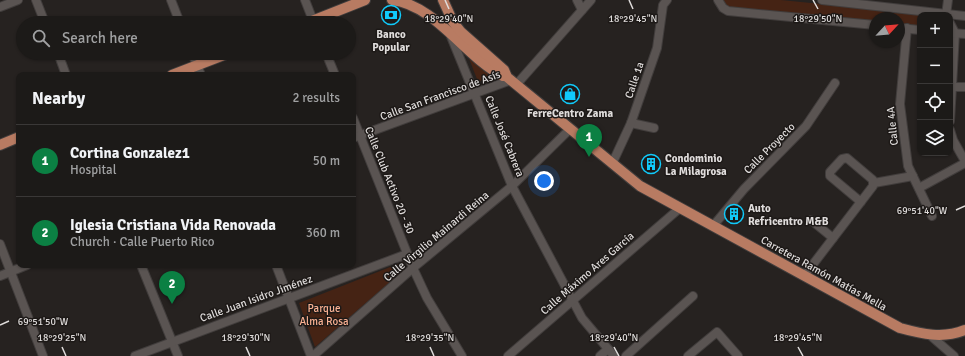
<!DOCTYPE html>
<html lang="en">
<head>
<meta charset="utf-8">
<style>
	body { margin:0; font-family:Signika,sans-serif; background:#252321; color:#f1f3f6 }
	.controls { position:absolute; right:12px; top:12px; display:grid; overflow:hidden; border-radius:8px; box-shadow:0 1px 3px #0004 }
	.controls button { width:36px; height:36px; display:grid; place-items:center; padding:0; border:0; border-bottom:1px solid #3a3837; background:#1c1a18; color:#f1f3f6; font:20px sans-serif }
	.compass { position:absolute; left:869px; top:12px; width:36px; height:36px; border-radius:50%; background:#1c1a18; box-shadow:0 1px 3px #0004; rotate:64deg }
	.you { position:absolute; left:544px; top:181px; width:14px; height:14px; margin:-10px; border:3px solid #fff; border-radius:50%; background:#1a73e8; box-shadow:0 0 0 6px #1a73e833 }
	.badge { display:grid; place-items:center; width:26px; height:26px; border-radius:50%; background:#0b8043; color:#fff; font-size:13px; font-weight:700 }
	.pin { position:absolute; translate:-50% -33px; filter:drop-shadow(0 1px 2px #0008) }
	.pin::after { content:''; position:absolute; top:21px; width:14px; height:12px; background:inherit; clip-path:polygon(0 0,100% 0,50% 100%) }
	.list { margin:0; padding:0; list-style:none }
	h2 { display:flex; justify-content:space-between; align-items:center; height:52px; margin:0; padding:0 16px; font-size:17px }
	h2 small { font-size:13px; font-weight:400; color:#a0a1a2 }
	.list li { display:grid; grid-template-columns:26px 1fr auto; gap:12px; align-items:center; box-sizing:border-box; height:72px; padding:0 16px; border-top:1px solid #3a3837 }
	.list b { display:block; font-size:15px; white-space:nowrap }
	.list p { margin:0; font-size:13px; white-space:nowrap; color:#a0a1a2 }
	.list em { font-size:13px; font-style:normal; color:#a0a1a2 }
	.icon { flex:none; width:22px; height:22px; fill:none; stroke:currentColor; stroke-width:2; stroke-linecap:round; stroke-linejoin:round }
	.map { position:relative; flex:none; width:965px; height:356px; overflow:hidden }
	.search { position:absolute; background:#1c1a18; box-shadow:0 1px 3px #0004; left:16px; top:16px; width:340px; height:44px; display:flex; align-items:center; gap:10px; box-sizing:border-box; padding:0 14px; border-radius:22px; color:#a0a1a2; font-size:15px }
	.panel { position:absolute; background:#1c1a18; box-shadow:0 1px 3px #0004; left:16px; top:72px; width:340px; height:196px; border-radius:8px }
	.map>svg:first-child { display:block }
	.green { fill:#452314 }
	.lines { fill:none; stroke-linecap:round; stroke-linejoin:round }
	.minor-casing { stroke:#413d3c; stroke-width:10 }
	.major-casing { stroke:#413d3c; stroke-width:12 }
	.minor { stroke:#5a5452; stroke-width:8 }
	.major { stroke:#b87b62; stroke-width:10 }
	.ticks { fill:none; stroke:#dfdcdb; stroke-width:1.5 }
	.labels { text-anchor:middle; stroke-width:3; stroke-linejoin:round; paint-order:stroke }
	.poi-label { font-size:11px; font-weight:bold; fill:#dfdcdb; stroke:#1d1917 }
	.street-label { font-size:11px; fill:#dfdcdb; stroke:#1d1917 }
	.park-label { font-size:11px; fill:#fab193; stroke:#1d1917 }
	.ticks-label { font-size:10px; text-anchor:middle; fill:#dfdcdb; stroke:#1d1917; stroke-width:3; stroke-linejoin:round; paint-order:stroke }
</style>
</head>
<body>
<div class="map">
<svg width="965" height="356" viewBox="0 0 965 356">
	<rect width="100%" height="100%" fill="#262220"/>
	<g class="green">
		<path d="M723,0H781L931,15H920V26L899,24V18H875V22L729,8Z"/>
		<path d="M468,56L490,72L489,76L480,81L477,79Z"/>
		<path d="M403,262L405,269L315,347L299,303Z"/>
	</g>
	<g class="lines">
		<g class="minor-casing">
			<g id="minor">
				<path d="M36,0L45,23"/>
				<path d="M171,0L180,23"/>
				<path d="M305,0L314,23"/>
				<path d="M577,0L582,10"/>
				<path d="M718,0L723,8L728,11L875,25"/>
				<path d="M822,0L965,16"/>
				<path d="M0,7L18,0"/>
				<path d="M946,15L948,0"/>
				<path d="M950,23L955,33L950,121"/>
				<path d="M899,28L920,30"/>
				<path d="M907,28L900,104L908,166L932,216"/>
				<path d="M951,33L965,34"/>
				<path d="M450,34L512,186L582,318L614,356"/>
				<path d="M58,53L66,75"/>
				<path d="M192,53L201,75"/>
				<path d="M326,53L335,75"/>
				<path d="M516,85L591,0"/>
				<path d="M952,87H965"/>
				<path d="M353,118L413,268L427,298L462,356"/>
				<path d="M631,123L654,128"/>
				<path d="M950,130L953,140L965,161"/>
				<path d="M353,138L511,80"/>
				<path d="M612,164L631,123L657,48L663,5L667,0"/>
				<path d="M874,183L913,176"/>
				<path d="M919,188L965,163"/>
				<path d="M811,220L833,238"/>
				<path d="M713,226L744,189L806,126L835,83"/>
				<path d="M0,244L43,356"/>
				<path d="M141,265L178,356"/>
				<path d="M276,265L311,356"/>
				<path d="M0,276L27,265"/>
				<path d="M804,276L873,186V180L847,158L842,159L830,172V176L861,202"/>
				<path d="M931,336L954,356"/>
				<path d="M135,356L407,254"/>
				<path d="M313,356L413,268L512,186L570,129"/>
				<path d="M508,356L680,208"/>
				<path d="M600,356L608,349"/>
				<path d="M626,356L693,296"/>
				<path d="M688,356L717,332L738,356"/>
			</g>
		</g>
		<g class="major-casing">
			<g id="major">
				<path d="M392,0C436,5 465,57 503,76"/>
				<path d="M443,0L453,22L461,32L504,70L507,77L640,186L900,328C922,334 943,339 965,330"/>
				<path d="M307,23L365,0"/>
				<path d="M172,75L229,53"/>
				<path d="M0,145L19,137"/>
			</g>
		</g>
		<use href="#minor" class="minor"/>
		<use href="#major" class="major"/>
	</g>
	<path class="ticks" d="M445,0L449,9M629,0L633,9M813,0L818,9M956,210L965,206M0,325L9,321M62,347L66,356M246,347L250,356M430,347L434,356M614,347L619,356M798,347L803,356"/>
	<defs>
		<g id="bank-ring" transform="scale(1)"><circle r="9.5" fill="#1d1917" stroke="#11cafa" stroke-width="1.5"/><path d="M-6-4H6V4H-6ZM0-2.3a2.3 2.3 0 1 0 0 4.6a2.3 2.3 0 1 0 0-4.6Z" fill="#11cafa"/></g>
		<g id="shop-ring" transform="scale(1)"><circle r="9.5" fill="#1d1917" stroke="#11cafa" stroke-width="1.5"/><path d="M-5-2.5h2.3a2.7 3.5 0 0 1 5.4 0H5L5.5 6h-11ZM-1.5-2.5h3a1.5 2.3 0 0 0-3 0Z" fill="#11cafa"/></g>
		<g id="building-ring" transform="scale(1)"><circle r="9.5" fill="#1d1917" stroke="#11cafa" stroke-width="1.5"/><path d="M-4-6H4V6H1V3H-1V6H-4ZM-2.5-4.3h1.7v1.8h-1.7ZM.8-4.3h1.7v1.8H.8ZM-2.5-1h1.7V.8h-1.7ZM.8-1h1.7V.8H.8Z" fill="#11cafa"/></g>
	</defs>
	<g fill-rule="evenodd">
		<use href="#bank-ring" x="391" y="15"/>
		<use href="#shop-ring" x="570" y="94"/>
		<use href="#building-ring" x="651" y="164"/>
		<use href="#building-ring" x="734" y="214"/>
	</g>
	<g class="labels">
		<g class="poi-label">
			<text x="391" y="38">Banco<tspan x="391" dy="13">Popular</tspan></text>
			<text x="570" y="117">FerreCentro Zama</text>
			<text x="665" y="162" text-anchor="start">Condominio<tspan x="665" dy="13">La Milagrosa</tspan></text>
			<text x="748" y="212" text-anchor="start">Auto<tspan x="748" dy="13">Refricentro M&amp;B</tspan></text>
		</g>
		<g class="street-label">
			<text transform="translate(634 80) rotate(-71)" y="4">Calle 1a</text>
			<text transform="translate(440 95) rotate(-20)" y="4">Calle San Francisco de Asís</text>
			<text transform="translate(892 126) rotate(-96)" y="4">Calle 4A</text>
			<text transform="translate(505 136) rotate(68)" y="4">Calle José Cabrera</text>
			<text transform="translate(769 148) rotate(-45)" y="4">Calle Proyecto</text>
			<text transform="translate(390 180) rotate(68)" y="4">Calle Club Activo 20 - 30</text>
			<text transform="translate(436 236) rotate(-40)" y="4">Calle Virgilio Mainardi Reina</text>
			<text transform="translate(587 273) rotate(-41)" y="4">Calle Máximo Ares García</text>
			<text transform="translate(824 273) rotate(29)" y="4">Carretera Ramón Matías Mella</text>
			<text transform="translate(256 298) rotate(-20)" y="4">Calle Juan Isidro Jiménez</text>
		</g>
		<g class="park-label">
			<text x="324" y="312">Parque<tspan x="324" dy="13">Alma Rosa</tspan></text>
		</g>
	</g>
	<g class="ticks-label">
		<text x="449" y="22">18°29'40"N</text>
		<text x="633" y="22">18°29'45"N</text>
		<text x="818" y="22">18°29'50"N</text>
		<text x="922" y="214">69°51'40"W</text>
		<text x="43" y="325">69°51'50"W</text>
		<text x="62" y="341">18°29'25"N</text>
		<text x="246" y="341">18°29'30"N</text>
		<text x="430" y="341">18°29'35"N</text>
		<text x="614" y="341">18°29'40"N</text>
		<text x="798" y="341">18°29'45"N</text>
	</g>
</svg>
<div class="controls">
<button>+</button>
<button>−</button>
<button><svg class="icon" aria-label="locate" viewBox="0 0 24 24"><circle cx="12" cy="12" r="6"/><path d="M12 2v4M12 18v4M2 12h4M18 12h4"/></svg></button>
<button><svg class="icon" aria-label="layers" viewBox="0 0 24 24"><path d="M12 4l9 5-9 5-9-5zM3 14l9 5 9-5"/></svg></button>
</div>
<svg class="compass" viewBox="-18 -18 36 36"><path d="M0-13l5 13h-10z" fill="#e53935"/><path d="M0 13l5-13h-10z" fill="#a0a1a2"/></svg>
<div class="you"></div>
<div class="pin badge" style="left:589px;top:157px">1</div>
<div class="pin badge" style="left:172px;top:304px">2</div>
<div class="search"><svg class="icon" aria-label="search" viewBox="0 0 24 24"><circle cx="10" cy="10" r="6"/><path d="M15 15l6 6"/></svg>Search here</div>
<section class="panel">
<h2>Nearby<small>2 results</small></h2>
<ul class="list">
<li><span class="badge">1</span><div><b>Cortina Gonzalez1</b><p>Hospital</p></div><em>50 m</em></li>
<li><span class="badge">2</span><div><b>Iglesia Cristiana Vida Renovada</b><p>Church · Calle Puerto Rico</p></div><em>360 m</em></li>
</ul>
</section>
</div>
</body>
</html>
